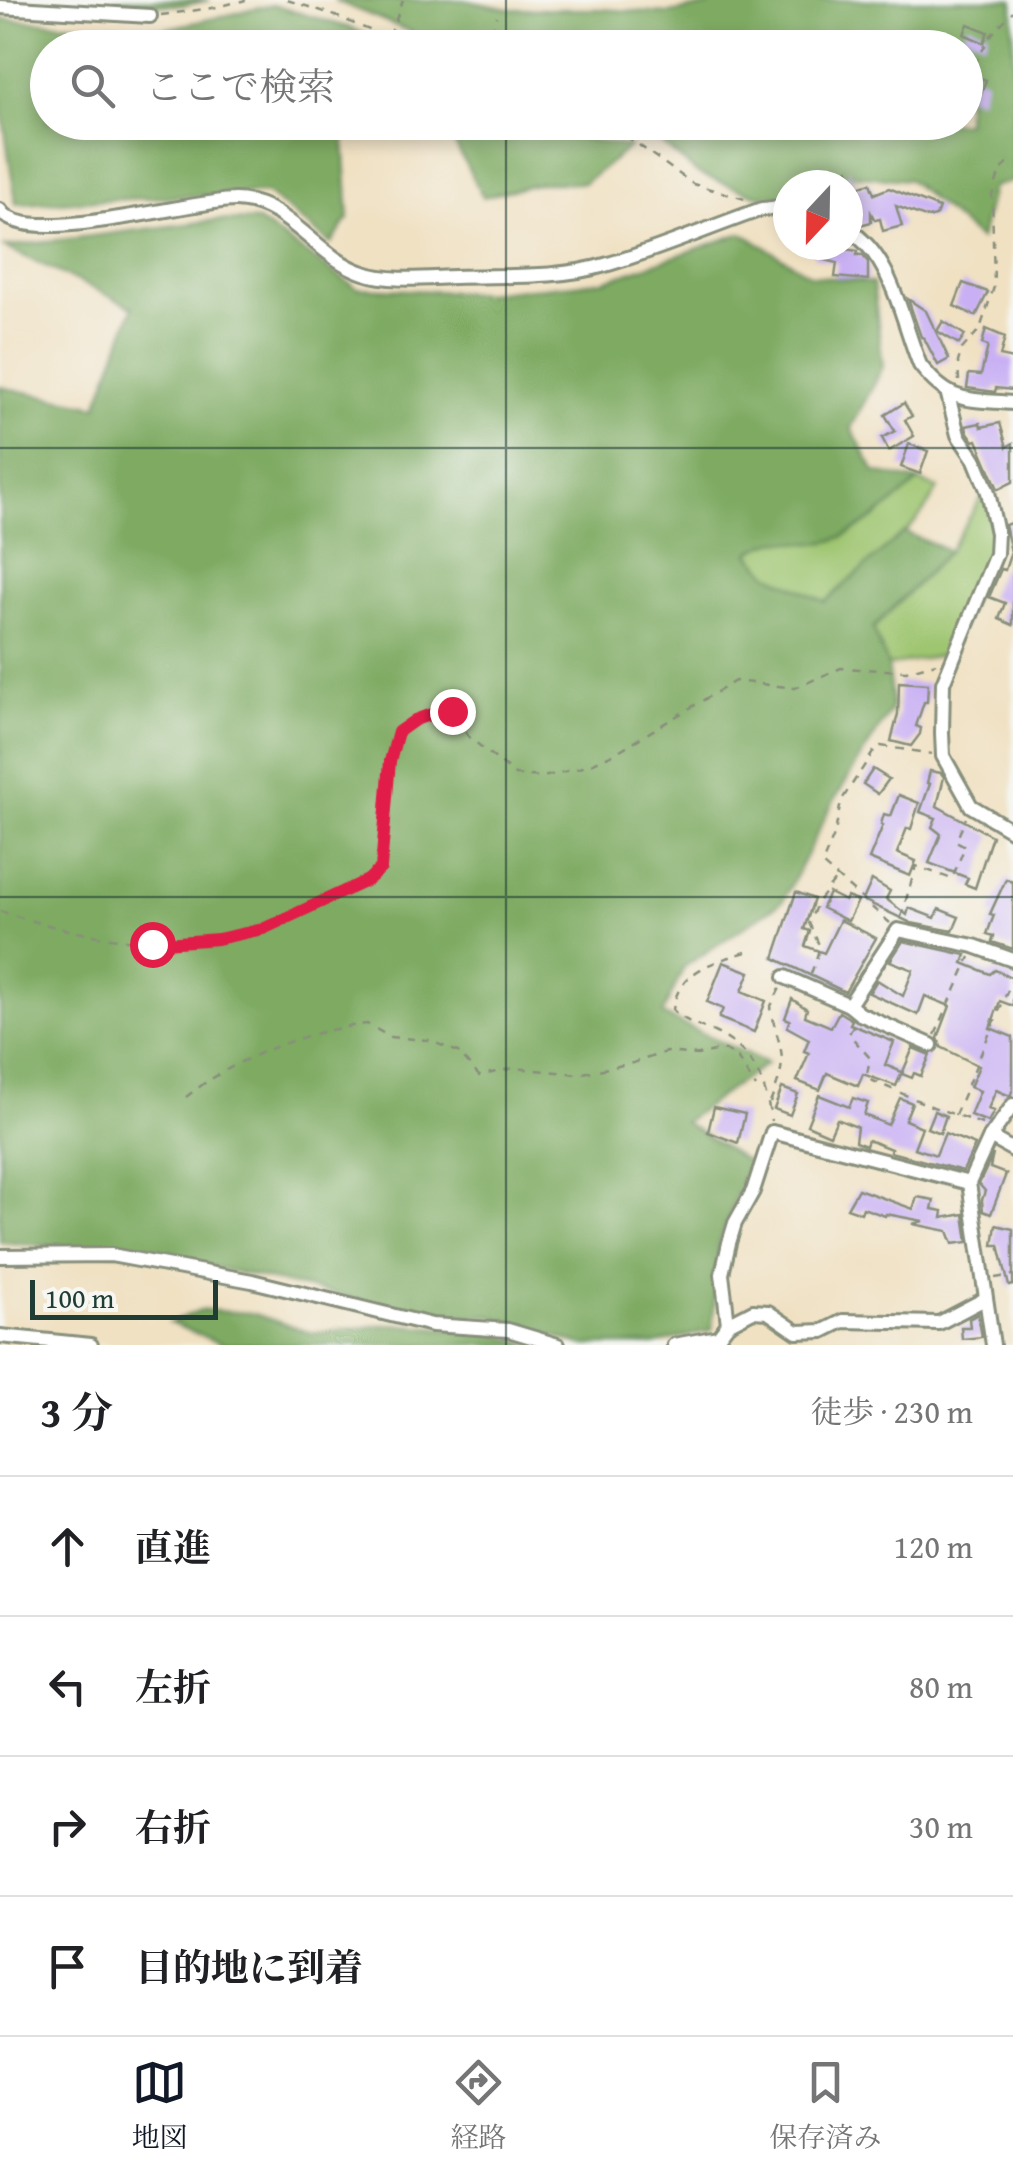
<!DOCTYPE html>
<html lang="ja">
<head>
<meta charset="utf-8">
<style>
	body { margin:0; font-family:"Gentium Book Plus","Noto Serif JP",serif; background:#f2f2f2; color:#202124 }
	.compass { position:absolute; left:773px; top:170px; width:90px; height:90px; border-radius:50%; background:#fff; box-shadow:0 5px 15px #0003; rotate:202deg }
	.scale { position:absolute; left:30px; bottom:25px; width:188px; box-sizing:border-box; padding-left:10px; border:5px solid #1f3d34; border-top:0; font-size:28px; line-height:35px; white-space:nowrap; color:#1f3d34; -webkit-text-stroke:8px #f6f6f2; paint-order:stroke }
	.stop { position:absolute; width:30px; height:30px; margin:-22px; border:8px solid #e11d48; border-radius:50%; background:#fff }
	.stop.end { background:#e11d48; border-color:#fff; box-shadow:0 2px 10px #0008 }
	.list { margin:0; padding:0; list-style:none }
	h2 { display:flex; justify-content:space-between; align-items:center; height:130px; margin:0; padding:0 40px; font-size:42px }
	h2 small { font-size:32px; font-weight:400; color:#757577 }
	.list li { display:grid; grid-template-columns:65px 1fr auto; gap:30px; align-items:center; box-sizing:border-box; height:140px; padding:0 40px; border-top:2px solid #e0e0e0 }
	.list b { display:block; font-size:38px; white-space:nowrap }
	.list em { font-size:32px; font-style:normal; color:#757577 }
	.icon { flex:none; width:55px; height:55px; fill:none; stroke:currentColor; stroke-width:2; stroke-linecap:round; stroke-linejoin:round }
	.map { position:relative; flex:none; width:1013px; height:1345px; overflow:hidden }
	.search { position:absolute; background:#fff; box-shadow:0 5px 15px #0003; left:30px; right:30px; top:30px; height:110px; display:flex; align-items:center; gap:25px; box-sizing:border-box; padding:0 35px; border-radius:55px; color:#757577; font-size:38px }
	.sheet { height:690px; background:#fff }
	nav { display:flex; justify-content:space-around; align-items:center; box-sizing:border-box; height:140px; border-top:2px solid #e0e0e0; background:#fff; font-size:28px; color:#757577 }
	nav a { display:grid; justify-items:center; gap:5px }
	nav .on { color:#111827 }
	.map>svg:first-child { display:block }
	.green { fill:#9ec570; stroke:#5e8152; stroke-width:2.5 }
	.forest { fill:#7eaa62; stroke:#4e744b; stroke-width:2.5 }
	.building { fill:#c9b0f4 }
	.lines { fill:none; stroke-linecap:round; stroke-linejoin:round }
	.minor-casing { stroke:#888f7c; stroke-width:18 }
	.path { stroke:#888f7c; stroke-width:2.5; stroke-dasharray:8 8; stroke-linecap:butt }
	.minor { stroke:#fff; stroke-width:12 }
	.route { stroke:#e11d48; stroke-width:12 }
	.grid { fill:none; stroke:#1f3d34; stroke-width:2.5; stroke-opacity:0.55 }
</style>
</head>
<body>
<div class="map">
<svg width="1013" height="1345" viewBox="0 0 1013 1345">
	<rect width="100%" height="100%" fill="#f6f6f2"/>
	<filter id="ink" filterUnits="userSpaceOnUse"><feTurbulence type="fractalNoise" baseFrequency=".01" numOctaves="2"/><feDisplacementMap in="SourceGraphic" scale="20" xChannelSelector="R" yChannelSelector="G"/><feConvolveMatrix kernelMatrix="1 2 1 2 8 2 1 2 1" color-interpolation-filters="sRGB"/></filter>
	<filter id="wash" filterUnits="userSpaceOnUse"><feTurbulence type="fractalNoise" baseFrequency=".0048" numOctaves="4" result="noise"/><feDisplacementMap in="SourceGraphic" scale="40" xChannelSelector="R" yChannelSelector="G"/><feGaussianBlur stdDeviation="2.25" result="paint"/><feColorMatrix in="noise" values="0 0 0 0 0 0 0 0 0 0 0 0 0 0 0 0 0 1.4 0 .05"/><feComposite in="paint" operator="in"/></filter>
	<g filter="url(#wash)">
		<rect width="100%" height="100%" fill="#f0e1c3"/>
		<g class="green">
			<path d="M919,481L938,489C914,535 865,569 826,602L768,574L749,552L774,539L827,542L875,518Z"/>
			<path d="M985,492L993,533L991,557L949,654L888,666L873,629L949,551Z"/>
		</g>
		<g class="forest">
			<path d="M116,0H209L186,5H116Z"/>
			<path d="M334,0H464L509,9H600L668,13L709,6L712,0H1013V181L992,187L980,240L909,180L839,174L828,185H788V197L756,195L698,174L637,123L966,122V48L447,47Z"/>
			<path d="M272,5L347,27L394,47L48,48V122L343,123L349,218L331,244L266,193L16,204L0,98V19L161,30Z"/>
			<path d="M444,123H549L582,138L630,147L584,183H540L483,197Z"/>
			<path d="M218,220L258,221L357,288L483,293L604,281L742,233L811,275L873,283L883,367L851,428L875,472L919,481C896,500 855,538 825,542C791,548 785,530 749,553L768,574L825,602L904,532L949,551L873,628L888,666L892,708L833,802L783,901L684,967L662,1015L767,1063L684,1122L748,1162L720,1241L712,1330L652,1345H582L491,1316H432L159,1255L0,1242V387L97,406L133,307L4,247Z"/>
			<path d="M200,1310L251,1313L312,1333L393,1324L486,1332L536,1345H224L170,1323Z"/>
		</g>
		<g id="blocks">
			<g class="building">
				<path d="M968,24L988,32L984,43L964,34Z"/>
				<path d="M966,72L986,80L979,100L968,96L972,88L966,85Z"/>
				<path d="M848,168L856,188L870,183L874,194L889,188L939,208L936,216L928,218L896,206L902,226L883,231L880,219L875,220L871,213V222L860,225L855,209L848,211Z"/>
				<path d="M815,245H844V249L858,251L857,255H862L868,262V280L835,277L837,263L814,257Z"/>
				<path d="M963,283L988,292L976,316L954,306Z"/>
				<path d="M908,299L926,311L949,359L938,365L924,338L921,337Z"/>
				<path d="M943,321L965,335L959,344L937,331Z"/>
				<path d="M986,329L1005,337L1000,356L1013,359V390L996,388L995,392L967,388L969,374L981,375L988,346L982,344Z"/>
				<path d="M904,403L912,416L905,420L914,436L889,451L882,438L895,431L885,415Z"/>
				<path d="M980,423L981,427L1000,423L1007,447L1013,443V482L998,489L977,440L974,441L967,431L966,426Z"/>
				<path d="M909,444L928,451L920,474L901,467Z"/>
				<path d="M1013,522V625L999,619L1005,603L989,597L1001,569L1005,570L1011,552L1005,525Z"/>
				<path d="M899,682L928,684L927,702H924L916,726L921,728L920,734L911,746L891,741L898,714Z"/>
				<path d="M873,769L889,779L878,794L863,784Z"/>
				<path d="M930,771L941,773L944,777L937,806L992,836L975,888L965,884L968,878L929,863L941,834L932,827L936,818L920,812L930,784L927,783Z"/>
				<path d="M899,795L919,803L911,829L907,828L897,853L916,861L910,876L869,859L883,825L881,824L884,814L891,816Z"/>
				<path d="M1006,879L1013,882V949L992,942L994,936L987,934L994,915L990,914Z"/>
				<path d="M872,880L890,891L886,899L907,915L909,908L935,918L939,909L959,917L953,931L911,923L863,900Z"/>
				<path d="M796,892L814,899L804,929L810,931L805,946L824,953L840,920L876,938L845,992L774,958Z"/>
				<path d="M829,893L845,901L847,897L858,901L848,921L822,908Z"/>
				<path d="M903,941L966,955L963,963L990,974L995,970L1013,978V1006L1000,1001L990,1028L1013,1037V1089L1010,1096L996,1090L988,1109L994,1111L988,1122L970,1115L980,1091L970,1087L979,1066L941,1047L938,1038L950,1006L925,996L918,1015L869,993L877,980L903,996L913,970L890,961Z"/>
				<path d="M723,962L750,972L742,991L766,1001L754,1032L719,1018L723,1009L707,1002Z"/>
				<path d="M792,999L807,1009L805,1016L831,1027L839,1012L852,1020L850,1024L894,1042L885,1065L902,1072L896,1086L863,1074L858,1086L827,1073L820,1090L797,1081L809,1053L804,1051L809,1039L787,1027L790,1020L785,1018Z"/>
				<path d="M913,1048L930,1055L921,1076L914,1073L912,1078L902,1074Z"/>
				<path d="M782,1088L798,1094L790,1115L774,1109Z"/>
				<path d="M819,1095L849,1107L853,1098L868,1103L864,1115L888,1125L900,1098L912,1103L905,1120L922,1127L914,1148L936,1155L945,1133L975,1145L963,1171L890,1152L891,1149L868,1140L866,1146L855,1142L857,1127L837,1119L830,1135L807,1125Z"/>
				<path d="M714,1107L745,1114L738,1143L708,1132Z"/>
				<path d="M934,1111L946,1116L940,1133L927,1128Z"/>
				<path d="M993,1154L990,1168L1006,1174L991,1214L983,1211L982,1200L985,1191L979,1184Z"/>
				<path d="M858,1189L913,1209L917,1197L934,1200L932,1209L943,1211L942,1218L964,1214L968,1242L953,1244L948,1231L913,1224L923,1221L886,1214L885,1216L863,1208L861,1213L847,1208Z"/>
				<path d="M996,1225L1013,1229V1285L1009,1286L999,1245H993Z"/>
				<path d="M978,1314L982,1337L962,1339L961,1327H970L969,1319Z"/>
			</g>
		</g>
	</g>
	<g filter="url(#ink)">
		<use href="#blocks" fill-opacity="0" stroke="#888f7c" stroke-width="2.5"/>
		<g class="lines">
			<g class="minor-casing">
				<g id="minor">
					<path d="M0,7L150,16"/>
					<path d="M0,210C23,249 192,200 235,200C289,201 315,257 364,273C390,282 426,278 454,277C502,275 558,279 605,265C658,250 710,227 762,209L788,207"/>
					<path d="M848,229C893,257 901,319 920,365C950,404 967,399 1013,403"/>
					<path d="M948,395L958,435L975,460L988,492L997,533L996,554L943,683L942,733L943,756L971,806L1013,831"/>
					<path d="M785,977L849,1005L898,930L974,946L1013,960"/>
					<path d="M849,1005L860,1014L931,1045"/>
					<path d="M990,1137L1013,1150"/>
					<path d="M0,1256L111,1255L252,1281L432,1325L508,1330L558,1345"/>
					<path d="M728,1324L722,1274L729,1243L735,1223L753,1191L772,1132L969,1183"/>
					<path d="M0,1336L91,1345"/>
					<path d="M674,1345L718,1337L728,1324L753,1311L768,1312L797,1332L823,1331L843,1321L939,1323L985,1299"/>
					<path d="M993,1345L969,1183L990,1137L1013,1105"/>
				</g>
			</g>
			<g class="path">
				<path d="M287,0L328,13L413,48"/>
				<path d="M161,15L212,8L246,0"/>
				<path d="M390,36L403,0"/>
				<path d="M488,48L497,16"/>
				<path d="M974,65L992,34L1013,11"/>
				<path d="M564,122L580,131L629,138L693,184L748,200"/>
				<path d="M959,381L958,362L962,349L980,329L994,287L992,195L1000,171L1013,159"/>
				<path d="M0,911C79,937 183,958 264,929C299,916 334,895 368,880L381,867L390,761L398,732L415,720L445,709L452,711L468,736L515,775L543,777L587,766L615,753L735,681L795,688L841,668L906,671L936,663"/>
				<path d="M901,917L916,866L952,879L965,846L956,841L966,818"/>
				<path d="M890,923L822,864L835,833L841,801L874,751L881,746L932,754"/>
				<path d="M746,952C714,962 677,971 673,1010C685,1022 698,1025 714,1032C754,1051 765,1079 771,1121"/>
				<path d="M811,974L820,947L809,923L818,901L836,879"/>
				<path d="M853,1026L849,1034L870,1058L867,1074L871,1080L933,1107L985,1125"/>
				<path d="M935,1035L970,957"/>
				<path d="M186,1097C233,1059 306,1030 367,1024L390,1037L428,1040L458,1052L479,1076L514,1068L578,1074L633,1063L666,1052L697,1055L723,1049L736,1056L756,1087"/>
				<path d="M770,1103C790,1055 781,1055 770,1008L780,988"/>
				<path d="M955,1115L1013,978"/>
				<path d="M995,1278L1013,1275"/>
			</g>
			<use href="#minor" class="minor"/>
		</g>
	</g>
	<g class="lines" filter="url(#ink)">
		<path class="route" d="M152,944L218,939L263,929L368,880L381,868L390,761L398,732L415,720L445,709L452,711"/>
	</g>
	<path class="grid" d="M506,0V48M506,122V1345M0,448H1013M0,897H1013"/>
</svg>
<svg class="compass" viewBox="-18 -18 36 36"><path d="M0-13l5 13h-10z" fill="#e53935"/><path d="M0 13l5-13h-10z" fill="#757577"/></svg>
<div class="scale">100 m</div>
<div class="stop" style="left:152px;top:944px"></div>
<div class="stop end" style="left:452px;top:711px"></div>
<div class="search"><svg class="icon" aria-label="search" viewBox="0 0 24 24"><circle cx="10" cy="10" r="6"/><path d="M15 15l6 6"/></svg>ここで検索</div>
</div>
<section class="sheet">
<h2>3 分<small>徒歩 · 230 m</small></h2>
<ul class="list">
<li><svg class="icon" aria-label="ahead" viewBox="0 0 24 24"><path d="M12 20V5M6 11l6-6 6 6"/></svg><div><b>直進</b></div><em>120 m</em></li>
<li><svg class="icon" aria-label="left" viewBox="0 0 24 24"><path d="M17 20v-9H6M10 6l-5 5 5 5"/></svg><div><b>左折</b></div><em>80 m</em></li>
<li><svg class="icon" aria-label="right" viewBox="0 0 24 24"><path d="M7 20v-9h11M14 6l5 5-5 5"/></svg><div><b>右折</b></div><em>30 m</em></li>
<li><svg class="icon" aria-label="arrive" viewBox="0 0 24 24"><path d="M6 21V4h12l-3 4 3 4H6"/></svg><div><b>目的地に到着</b></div></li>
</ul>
</section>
<nav>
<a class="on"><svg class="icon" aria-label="map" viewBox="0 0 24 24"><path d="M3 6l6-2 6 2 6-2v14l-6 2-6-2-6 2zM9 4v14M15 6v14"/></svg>地図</a>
<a><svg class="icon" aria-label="directions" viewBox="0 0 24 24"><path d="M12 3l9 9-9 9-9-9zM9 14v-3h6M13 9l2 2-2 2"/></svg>経路</a>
<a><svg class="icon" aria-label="saved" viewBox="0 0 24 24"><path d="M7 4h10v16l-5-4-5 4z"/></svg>保存済み</a>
</nav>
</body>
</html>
